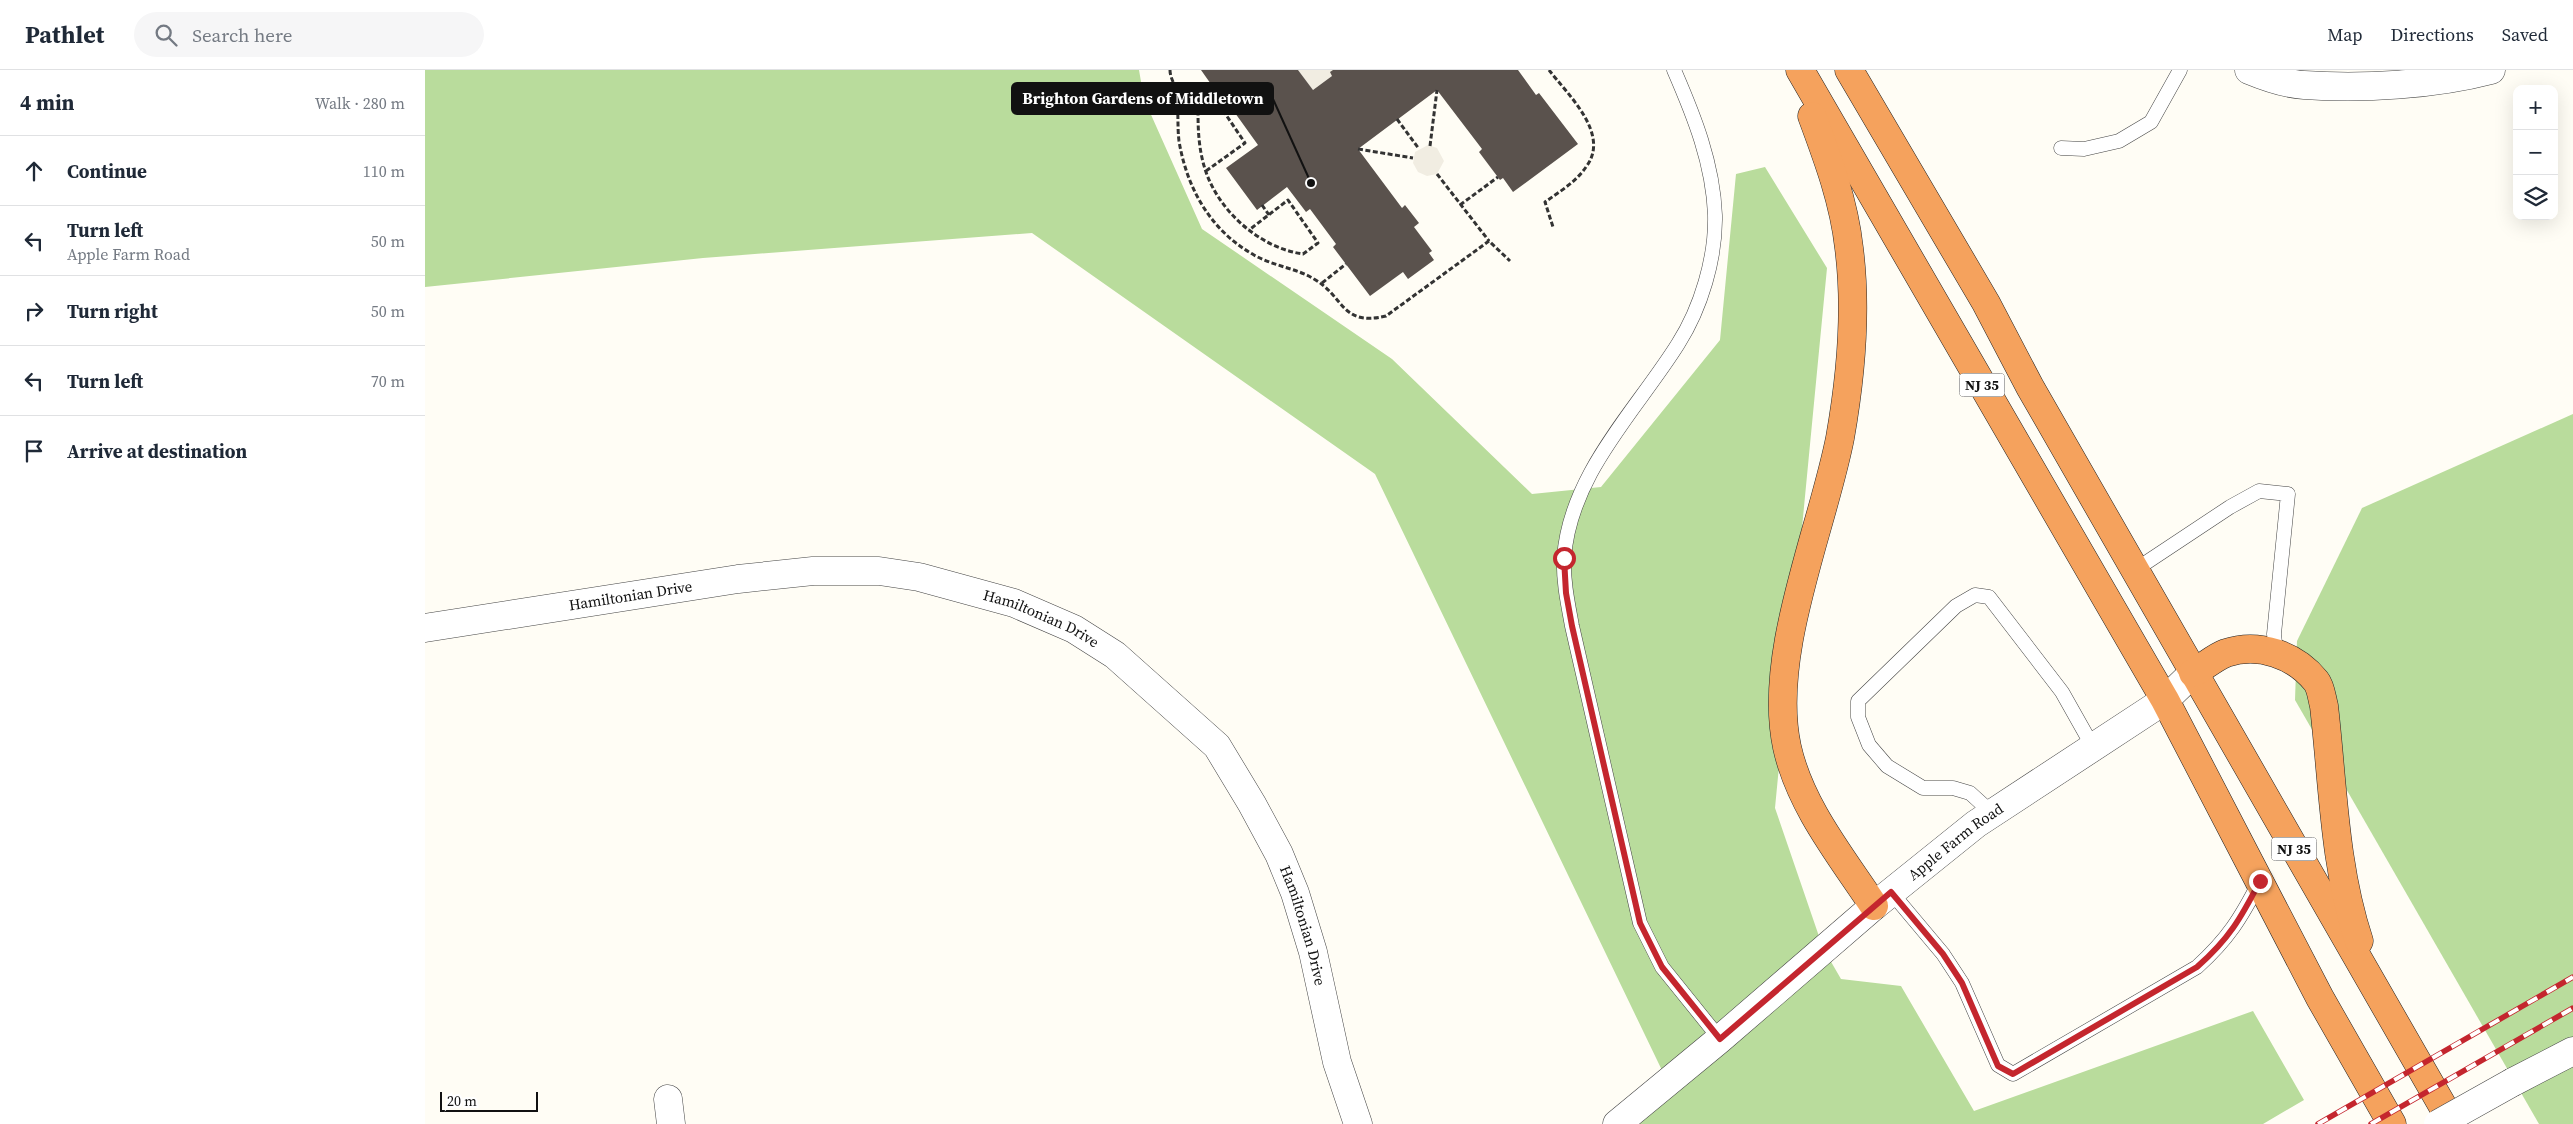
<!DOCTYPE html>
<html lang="en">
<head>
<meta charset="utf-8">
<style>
	body { margin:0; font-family:"Source Serif 4",serif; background:#f6f6f7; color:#1f2937 }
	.controls { position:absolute; right:15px; top:15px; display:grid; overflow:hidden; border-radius:10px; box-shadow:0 5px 20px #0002 }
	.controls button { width:45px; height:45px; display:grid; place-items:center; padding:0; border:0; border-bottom:1px solid #e0e1e3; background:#fff; color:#1f2937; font:25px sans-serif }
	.scale { position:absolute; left:15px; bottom:12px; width:98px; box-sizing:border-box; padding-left:5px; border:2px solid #111; border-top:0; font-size:14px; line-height:18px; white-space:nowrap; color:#111; -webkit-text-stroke:4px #fff; paint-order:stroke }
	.stop { position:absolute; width:15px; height:15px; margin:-11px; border:4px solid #c4262e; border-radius:50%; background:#fff }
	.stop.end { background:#c4262e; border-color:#fff; box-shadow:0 1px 5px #0008 }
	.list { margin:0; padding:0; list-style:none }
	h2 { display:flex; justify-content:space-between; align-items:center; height:65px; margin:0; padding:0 20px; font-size:21px }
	h2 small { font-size:16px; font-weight:400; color:#747a83 }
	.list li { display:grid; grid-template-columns:32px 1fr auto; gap:15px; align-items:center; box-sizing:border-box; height:70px; padding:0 20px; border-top:1px solid #e0e1e3 }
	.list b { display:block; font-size:19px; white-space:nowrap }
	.list p { margin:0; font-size:16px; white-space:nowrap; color:#747a83 }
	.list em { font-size:16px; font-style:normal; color:#747a83 }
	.icon { flex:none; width:28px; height:28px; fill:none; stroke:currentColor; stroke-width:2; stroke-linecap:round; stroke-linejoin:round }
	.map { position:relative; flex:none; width:2148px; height:1054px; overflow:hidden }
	header { display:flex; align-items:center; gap:30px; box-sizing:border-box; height:70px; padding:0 25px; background:#fff; border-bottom:1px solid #e0e1e3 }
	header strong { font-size:24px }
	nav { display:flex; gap:28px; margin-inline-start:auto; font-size:18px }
	.search { width:350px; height:45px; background:#f6f6f7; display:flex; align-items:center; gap:12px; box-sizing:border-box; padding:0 18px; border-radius:28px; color:#747a83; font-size:19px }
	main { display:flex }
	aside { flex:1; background:#fff }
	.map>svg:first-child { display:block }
	.forest { fill:#b9dc9c }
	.plaza { fill:#f1ede2 }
	.building { fill:#5a524d }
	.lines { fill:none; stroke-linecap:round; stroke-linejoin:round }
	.lane-casing { stroke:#444; stroke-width:15 }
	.street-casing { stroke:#444; stroke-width:29 }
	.highway-casing { stroke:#222; stroke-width:29 }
	.path { stroke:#333; stroke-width:3; stroke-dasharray:5 2.5; stroke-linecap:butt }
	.lane { stroke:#fff; stroke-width:14 }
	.street { stroke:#fff; stroke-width:28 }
	.highway { stroke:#f5a25d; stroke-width:28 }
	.rail-casing { stroke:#c4262e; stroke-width:5.5 }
	.rail { stroke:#fff; stroke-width:4; stroke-dasharray:11; stroke-linecap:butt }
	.street-bridge-casing { stroke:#444; stroke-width:29; stroke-linecap:butt }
	.street-bridge { stroke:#fff; stroke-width:28 }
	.route { stroke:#c4262e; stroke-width:6 }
	.labels { text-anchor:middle; stroke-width:5; stroke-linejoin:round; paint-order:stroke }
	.shield { fill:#fff; stroke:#585858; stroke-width:1 }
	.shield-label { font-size:14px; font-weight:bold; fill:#111 }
	.street-label { font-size:15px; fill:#111; stroke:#fff }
	.leader { fill:none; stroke:#111; stroke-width:2 }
	.callout-dot { fill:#111; stroke:#fff; stroke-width:2 }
	.callout { fill:#111; stroke:#111; stroke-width:2 }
	.callout-label { font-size:16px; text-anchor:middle; font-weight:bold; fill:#fff }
</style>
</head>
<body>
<header>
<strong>Pathlet</strong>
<div class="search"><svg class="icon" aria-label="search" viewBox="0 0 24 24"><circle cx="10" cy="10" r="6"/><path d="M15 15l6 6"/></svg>Search here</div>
<nav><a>Map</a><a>Directions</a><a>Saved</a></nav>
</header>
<main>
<aside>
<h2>4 min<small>Walk · 280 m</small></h2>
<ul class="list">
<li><svg class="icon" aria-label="ahead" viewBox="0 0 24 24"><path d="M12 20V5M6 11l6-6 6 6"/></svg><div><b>Continue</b></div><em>110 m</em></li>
<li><svg class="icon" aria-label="left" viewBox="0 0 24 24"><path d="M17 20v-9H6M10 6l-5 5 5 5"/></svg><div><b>Turn left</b><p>Apple Farm Road</p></div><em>50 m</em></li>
<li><svg class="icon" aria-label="right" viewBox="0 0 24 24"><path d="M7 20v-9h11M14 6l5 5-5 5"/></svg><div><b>Turn right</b></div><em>50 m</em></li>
<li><svg class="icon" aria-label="left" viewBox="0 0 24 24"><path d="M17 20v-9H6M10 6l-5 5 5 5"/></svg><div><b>Turn left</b></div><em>70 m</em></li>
<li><svg class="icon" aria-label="arrive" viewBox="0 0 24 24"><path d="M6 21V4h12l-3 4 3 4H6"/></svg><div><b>Arrive at destination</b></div></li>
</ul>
</aside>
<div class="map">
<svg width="2148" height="1054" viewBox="0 0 2148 1054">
	<rect width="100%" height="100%" fill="#fffdf5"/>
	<g class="forest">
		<path d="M0,0H714L719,29L777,159L967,289L1107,424L1176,417L1295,270L1311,104L1340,97L1402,198L1350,738L1398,878L1416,909L1476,916L1549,1041L1828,941L1879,1030L1838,1054H1205L1245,1017L950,404L607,163L278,188L0,217Z"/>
		<path d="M2148,344V1054H2114L1870,630L1872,571L1937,438Z"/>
	</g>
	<g class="plaza">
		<path d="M873,0H908L907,6L888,20Z"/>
		<path d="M1003,75L1012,78L1019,91L1012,104L1002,106L993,102L988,93L990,82Z"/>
	</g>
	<path class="building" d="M776,0H873L888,20L907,6L905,2L908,0H1093L1111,25L1114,23L1153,74L1088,122L1078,108L1075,110L1054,82L1057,79L1012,20L933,79L977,138L980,135L994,153L989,157L1007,181L1004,183L1009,190L983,209L978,202L945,226L908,177L911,174L885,139L881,142L862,117L832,140L801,98L833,75L790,15L788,17Z"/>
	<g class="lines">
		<g class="lane-casing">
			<g id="lane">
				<path d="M1249,0C1269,46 1288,93 1290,145C1291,188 1276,238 1253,274C1211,341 1145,404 1139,488C1138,511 1143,534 1147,556L1215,853L1237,897L1295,969"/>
				<path d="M1636,78L1659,79L1694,71L1726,52L1755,0"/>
				<path d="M1710,500L1805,437L1834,421L1863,424L1849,564L1851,582"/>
				<path d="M1567,743L1545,723L1528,718H1498L1462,696L1444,675L1433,647V631L1531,536L1550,525L1564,527L1637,622L1668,677"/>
				<path d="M1466,822L1518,884L1537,913L1573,995L1588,1004L1772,897C1803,869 1816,848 1835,811"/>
			</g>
		</g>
		<g class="street-casing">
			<g id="street">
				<path d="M1824,0C1841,7 1860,14 1879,15C1938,19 2009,15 2066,0"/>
				<path id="s1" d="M0,558L313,509L388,501H454L494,507L589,533L649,559L690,585L792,676L827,734L854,784L870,823L888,882L912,992L933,1054"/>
				<path d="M2088,1012L2148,981"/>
				<path d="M243,1029L246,1054"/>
				<path id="s2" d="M1192,1054L1295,969L1449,836L1551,754L1740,630L1768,603"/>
			</g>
		</g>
		<g class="highway-casing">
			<g id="highway">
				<path d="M1375,0L1740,630L1895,928L1967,1054"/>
				<path d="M1424,0L1561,233L1605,317L2028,1054"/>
				<path d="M1387,46C1403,89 1419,132 1424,178C1432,240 1426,306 1415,368C1397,460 1342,584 1362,677C1375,736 1416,786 1449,836"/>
				<path d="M1768,603C1779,597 1790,587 1801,583C1834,572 1870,585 1891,611C1896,617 1897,629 1899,636C1908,714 1909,796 1934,871"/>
			</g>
		</g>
		<g class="path">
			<path d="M745,0C745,8 750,14 751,21C754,38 752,55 754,71C762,119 786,161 829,185C848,196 871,198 889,209C919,226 916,257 961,246L1064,171L1085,191"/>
			<path d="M1124,0C1143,25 1186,64 1161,97C1151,112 1134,122 1120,132L1128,157"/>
			<path d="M752,34L766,35L773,42"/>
			<path d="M972,49L994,79"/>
			<path d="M1005,76L1012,20"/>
			<path d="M933,79L988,88"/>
			<path d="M781,101L820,73L791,30L773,42C773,62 774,80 780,99C793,141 835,178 878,184L893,173L863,130L824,160"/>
			<path d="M1012,104L1064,171"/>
			<path d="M837,135L844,145"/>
			<path d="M1035,135L1073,107"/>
			<path d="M897,213L921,194"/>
		</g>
		<use href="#lane" class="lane"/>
		<use href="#street" class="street"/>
		<use href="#highway" class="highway"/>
		<g class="rail-casing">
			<g id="rail">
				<path d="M1893,1054L2148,907"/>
				<path d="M1946,1054L2148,938"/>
			</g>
		</g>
		<use href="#rail" class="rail"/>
		<g class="street-bridge-casing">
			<path id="street-bridge" d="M2013,1054L2088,1012"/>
		</g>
		<use href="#street-bridge" class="street-bridge"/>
	</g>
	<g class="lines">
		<path class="route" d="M1139,488L1141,523L1147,556L1215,853L1237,897L1295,969L1466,822L1518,884L1537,913L1573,996L1588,1004L1772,897C1804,869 1816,848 1835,811"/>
	</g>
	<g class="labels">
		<g class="shield">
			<rect x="1534.5" y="303.5" width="45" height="23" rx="4"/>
			<rect x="1846.5" y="767.5" width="45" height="23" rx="4"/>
		</g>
		<g class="shield-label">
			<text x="1557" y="320">NJ 35</text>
			<text x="1869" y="784">NJ 35</text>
		</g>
		<g class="street-label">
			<text dy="5" stroke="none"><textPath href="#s1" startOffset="208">Hamiltonian Drive</textPath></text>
			<text dy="5" stroke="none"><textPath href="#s1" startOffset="628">Hamiltonian Drive</textPath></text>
			<text dy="5" stroke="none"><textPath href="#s2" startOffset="441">Apple Farm Road</textPath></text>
			<text dy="5" stroke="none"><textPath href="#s1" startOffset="1048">Hamiltonian Drive</textPath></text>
		</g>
	</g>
	<path class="leader" d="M886 113L848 29"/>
	<circle class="callout-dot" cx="886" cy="113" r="5"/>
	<rect class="callout" x="587" y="13" width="261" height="31" rx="5"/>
	<g class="callout-label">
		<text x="718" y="34">Brighton Gardens of Middletown</text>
	</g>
</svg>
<div class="controls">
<button>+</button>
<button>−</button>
<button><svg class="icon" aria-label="layers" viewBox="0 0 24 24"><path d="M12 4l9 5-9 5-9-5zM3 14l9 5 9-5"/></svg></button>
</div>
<div class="scale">20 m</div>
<div class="stop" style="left:1139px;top:488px"></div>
<div class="stop end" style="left:1835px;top:811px"></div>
</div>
</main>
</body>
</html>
